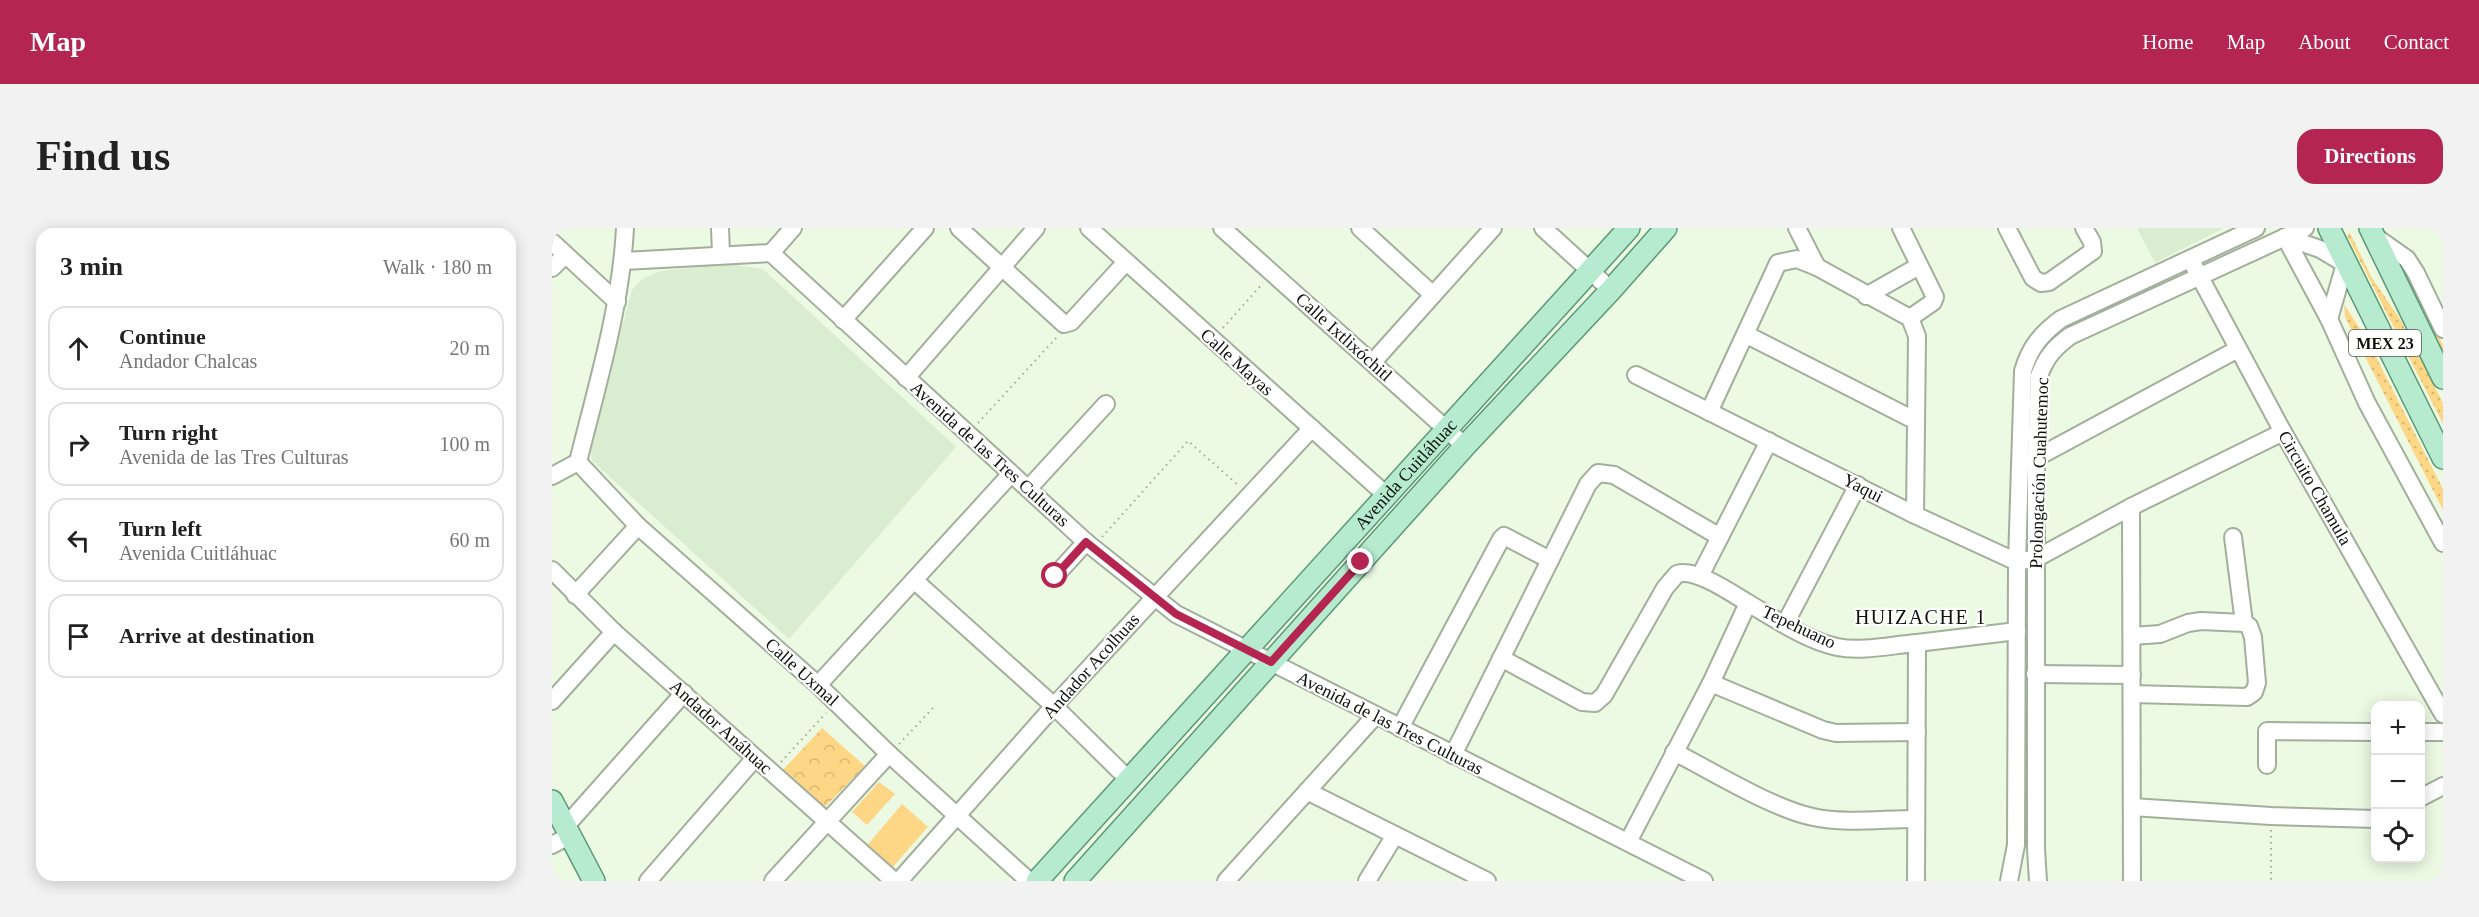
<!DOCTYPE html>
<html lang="en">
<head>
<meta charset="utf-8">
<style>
	body { margin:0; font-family:Georgia,serif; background:#f2f2f2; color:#222 }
	.controls { position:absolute; right:18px; bottom:18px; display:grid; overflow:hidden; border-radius:12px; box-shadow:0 3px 15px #0003 }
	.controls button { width:54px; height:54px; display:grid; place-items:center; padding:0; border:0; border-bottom:2px solid #e0e0e0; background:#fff; color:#222; font:30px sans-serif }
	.stop { position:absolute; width:18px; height:18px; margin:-14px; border:4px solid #b52552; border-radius:50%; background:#fff }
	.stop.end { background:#b52552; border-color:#fff; box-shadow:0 2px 6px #0008 }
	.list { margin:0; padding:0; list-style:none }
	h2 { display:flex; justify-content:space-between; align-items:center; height:78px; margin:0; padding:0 24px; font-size:26px }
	h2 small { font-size:20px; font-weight:400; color:#767676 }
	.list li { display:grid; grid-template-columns:39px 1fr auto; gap:18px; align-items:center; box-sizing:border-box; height:84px; margin:0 12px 12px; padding:0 12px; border:2px solid #e0e0e0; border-radius:18px }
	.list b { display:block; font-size:22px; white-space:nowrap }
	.list p { margin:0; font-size:20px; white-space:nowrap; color:#767676 }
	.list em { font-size:20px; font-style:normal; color:#767676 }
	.icon { flex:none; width:33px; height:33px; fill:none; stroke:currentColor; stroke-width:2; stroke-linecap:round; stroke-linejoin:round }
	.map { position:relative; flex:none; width:1891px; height:653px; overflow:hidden; border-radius:18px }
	header { display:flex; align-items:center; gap:36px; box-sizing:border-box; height:84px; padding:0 30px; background:#b52552; color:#fff }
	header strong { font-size:28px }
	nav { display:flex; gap:33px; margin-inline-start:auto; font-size:21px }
	.intro { display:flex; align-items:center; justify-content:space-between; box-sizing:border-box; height:144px; padding:0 36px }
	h1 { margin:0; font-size:42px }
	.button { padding:15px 27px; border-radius:18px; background:#b52552; color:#fff; font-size:21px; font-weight:700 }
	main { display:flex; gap:36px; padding:0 36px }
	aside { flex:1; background:#fff; border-radius:18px; box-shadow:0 3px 15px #0003 }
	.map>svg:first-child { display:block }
	.built { fill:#dbedd1 }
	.grass { fill:url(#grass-dots) }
	.park { fill:url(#park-crowns) }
	.pitch { fill:#fdd686 }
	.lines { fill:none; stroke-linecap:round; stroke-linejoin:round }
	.minor-casing { stroke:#a2af9b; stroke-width:20 }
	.major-casing { stroke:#5c9776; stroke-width:24 }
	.path { stroke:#a0aa99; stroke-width:2; stroke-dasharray:1.5 4.5; stroke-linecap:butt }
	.minor { stroke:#fff; stroke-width:16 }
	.major { stroke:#b6ebcf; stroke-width:21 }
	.route { stroke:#b52552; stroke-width:8 }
	.labels { text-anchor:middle; stroke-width:4.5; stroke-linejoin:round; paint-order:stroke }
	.shield { fill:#fff; stroke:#565954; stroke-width:1.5 }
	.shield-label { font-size:16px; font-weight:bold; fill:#0e120b }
	.street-label { font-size:18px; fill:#0e120b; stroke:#fff }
	.neighbourhood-label { font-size:20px; letter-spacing:1.5px; fill:#0e120b; stroke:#fff }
</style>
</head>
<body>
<header>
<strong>Map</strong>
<nav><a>Home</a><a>Map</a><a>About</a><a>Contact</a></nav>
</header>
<div class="intro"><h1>Find us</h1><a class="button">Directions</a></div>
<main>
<aside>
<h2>3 min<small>Walk · 180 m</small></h2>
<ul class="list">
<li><svg class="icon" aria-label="ahead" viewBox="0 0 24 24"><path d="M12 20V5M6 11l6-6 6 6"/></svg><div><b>Continue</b><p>Andador Chalcas</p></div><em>20 m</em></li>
<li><svg class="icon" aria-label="right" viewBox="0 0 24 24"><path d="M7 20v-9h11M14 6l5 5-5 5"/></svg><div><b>Turn right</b><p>Avenida de las Tres Culturas</p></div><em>100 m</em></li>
<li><svg class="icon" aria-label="left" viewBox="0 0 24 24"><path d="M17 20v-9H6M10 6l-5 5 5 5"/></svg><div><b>Turn left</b><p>Avenida Cuitláhuac</p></div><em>60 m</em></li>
<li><svg class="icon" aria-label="arrive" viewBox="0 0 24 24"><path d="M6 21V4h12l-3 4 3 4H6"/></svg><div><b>Arrive at destination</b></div></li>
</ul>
</aside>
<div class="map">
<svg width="1891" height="653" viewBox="0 0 1891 653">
	<defs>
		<pattern id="grass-dots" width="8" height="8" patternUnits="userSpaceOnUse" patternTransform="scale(1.5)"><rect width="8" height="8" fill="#fdd686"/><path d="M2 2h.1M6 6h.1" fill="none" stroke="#d8b772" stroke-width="1.8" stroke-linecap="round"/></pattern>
		<pattern id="park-crowns" width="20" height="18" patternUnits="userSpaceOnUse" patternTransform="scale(1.5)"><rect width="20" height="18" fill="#fdd686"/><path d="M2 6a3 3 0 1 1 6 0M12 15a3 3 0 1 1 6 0" fill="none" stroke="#d8b772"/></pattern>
	</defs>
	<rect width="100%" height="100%" fill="#ecfae4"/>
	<g class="built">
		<path d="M1585,0H1672L1603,35Z"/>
		<path d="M175,36L211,41L404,219L237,411L40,233L38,219L80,62L90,51L109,43Z"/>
	</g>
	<g class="grass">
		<path d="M1798,5L1820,50L1848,91L1891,175V196L1795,7Z"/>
		<path d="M1792,76L1816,113L1891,261V282L1793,89Z"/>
	</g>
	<g class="park">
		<path d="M1848,38H1850L1891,117V124L1847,40Z"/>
		<path d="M270,500L313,538L270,582L229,544Z"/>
	</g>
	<g class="pitch">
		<path d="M327,554L343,566L315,597L300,584Z"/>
		<path d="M350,576L376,599L338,642L313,620Z"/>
	</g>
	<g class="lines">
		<g class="minor-casing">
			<g id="minor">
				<path d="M168,0L169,26"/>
				<path d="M407,0L512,96L519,94L574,34"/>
				<path d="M537,0L834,267"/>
				<path d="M670,0L913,218"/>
				<path d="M808,0L880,66"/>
				<path d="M991,0L1059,62"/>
				<path d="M1245,0L1265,39"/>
				<path d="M1349,0L1383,69L1381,74L1358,90"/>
				<path d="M1455,0L1481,50L1489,55L1497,54L1541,23L1540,14L1532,0"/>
				<path d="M1821,7L1855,31L1864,45L1891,101"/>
				<path d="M1733,9L1777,91L1815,175L1891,315"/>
				<path d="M1733,9L1768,21L1793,36L1777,91"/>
				<path d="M0,14L65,74"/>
				<path d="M219,25L534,314L624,386L1152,653"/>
				<path d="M219,25L241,0"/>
				<path d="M72,33L219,25"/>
				<path d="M1642,38L1731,204L1891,486"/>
				<path d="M0,40L13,27"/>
				<path d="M1314,68L1367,38"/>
				<path d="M291,92L373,0"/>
				<path d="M1195,107L1364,193"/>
				<path d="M821,134L941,0"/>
				<path d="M1084,147L1363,287L1465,334L1485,330L1579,279L1731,204"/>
				<path d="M354,150L484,0"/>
				<path d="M1157,184L1226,35L1245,31L1265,39L1358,90L1365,108L1363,287"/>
				<path d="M1484,230L1686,121"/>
				<path d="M26,234L86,298L266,457L337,526L477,653"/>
				<path d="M26,234C45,157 69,79 73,0"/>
				<path d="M0,248L26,234"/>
				<path d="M476,261L554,176"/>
				<path d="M1579,279L1580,653"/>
				<path d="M1681,309L1692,395"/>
				<path d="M0,342L62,404L342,653"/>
				<path d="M503,348L534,314"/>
				<path d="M1148,348L1217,213"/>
				<path d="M362,352L502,478L577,552"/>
				<path d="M23,367L86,298"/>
				<path d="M1233,396L1306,257"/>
				<path d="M1580,408L1608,406L1636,395L1649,393L1692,395L1697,398L1701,409L1705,455L1702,464L1695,469L1580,466"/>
				<path d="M1365,415L1465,403"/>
				<path d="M949,430L1030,474L1043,475L1052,467L1113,360L1125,346C1144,340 1179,365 1196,375"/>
				<path d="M1483,446L1580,447"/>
				<path d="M1159,455L1271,502L1284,505L1365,504"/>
				<path d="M266,457L459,246"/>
				<path d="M0,473L62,404"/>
				<path d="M848,500L949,311L952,308L956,310L998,332"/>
				<path d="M1868,504H1891"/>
				<path d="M1122,524C1162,544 1219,580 1261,589C1293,596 1330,591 1363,591"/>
				<path d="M901,527L1036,256L1046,245L1062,247L1168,309"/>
				<path d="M1715,537V503L1824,504"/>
				<path d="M755,563L935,653"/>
				<path d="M1868,570L1891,558"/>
				<path d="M1580,579L1719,588L1824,591"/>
				<path d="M13,599L132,465"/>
				<path d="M1076,614L1159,455L1196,375C1223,391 1254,412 1285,419C1309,424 1340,417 1365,415L1364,653"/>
				<path d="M0,617L17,608"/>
				<path d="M96,653L203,530"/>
				<path d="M221,653L337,526"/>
				<path d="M347,653L502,478L760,200"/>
				<path d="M674,653L823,488"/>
				<path d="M815,653L843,607"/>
				<path d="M1457,653L1464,617L1465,334L1471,143C1478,119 1489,106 1509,91L1704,0"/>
				<path d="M1486,653L1484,621V230L1487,148C1494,129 1502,120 1518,108L1753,0"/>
			</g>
		</g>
		<g class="major-casing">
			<g id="major">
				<path d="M1777,0L1891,230"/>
				<path d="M1818,0L1891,150"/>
				<path d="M0,573L42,653"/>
				<path id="s1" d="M485,653L1077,0"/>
				<path d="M523,653L913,218L1059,62L1114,0"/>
			</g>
		</g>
		<g class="path">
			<path d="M671,100L711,55"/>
			<path d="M426,195L505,109"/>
			<path d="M550,309L636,213L686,257"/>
			<path d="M347,516L382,479"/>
			<path d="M229,534L274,485"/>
			<path d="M1719,602V653"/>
		</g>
		<use href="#minor" class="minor"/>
		<use href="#major" class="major"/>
	</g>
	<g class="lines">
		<path class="route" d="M503,348L534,314L624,386L719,434L809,334"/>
	</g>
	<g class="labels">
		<rect class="shield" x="1797" y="102" width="72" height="26" rx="4.5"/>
		<g class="shield-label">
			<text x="1833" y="121">MEX 23</text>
		</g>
		<g class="street-label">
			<text transform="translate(792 109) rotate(42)" y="6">Calle Ixtlixóchitl</text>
			<text transform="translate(685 134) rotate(42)" y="6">Calle Mayas</text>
			<text transform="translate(438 226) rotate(42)" y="6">Avenida de las Tres Culturas</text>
			<text transform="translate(1487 245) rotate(-88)" y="6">Prolongación Cuahutemoc</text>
			<text dy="6" stroke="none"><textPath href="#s1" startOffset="549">Avenida Cuitláhuac</textPath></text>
			<text transform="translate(1311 260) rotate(27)" y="6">Yaqui</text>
			<text transform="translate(1763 260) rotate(60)" y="6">Circuito Chamula</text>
			<text transform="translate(1247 399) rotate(25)" y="6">Tepehuano</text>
			<text transform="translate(539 438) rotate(-48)" y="6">Andador Acolhuas</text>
			<text transform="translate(250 444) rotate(42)" y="6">Calle Uxmal</text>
			<text transform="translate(838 495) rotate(27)" y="6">Avenida de las Tres Culturas</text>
			<text transform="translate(169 499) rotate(42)" y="6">Andador Anáhuac</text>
		</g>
		<g class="neighbourhood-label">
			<text x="1369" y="396">HUIZACHE 1</text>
		</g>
	</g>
</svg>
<div class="controls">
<button>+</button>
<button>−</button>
<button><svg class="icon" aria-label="locate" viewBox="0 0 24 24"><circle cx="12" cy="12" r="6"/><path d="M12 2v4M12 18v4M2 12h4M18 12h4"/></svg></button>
</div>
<div class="stop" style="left:503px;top:348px"></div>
<div class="stop end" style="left:809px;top:334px"></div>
</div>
</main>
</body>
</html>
